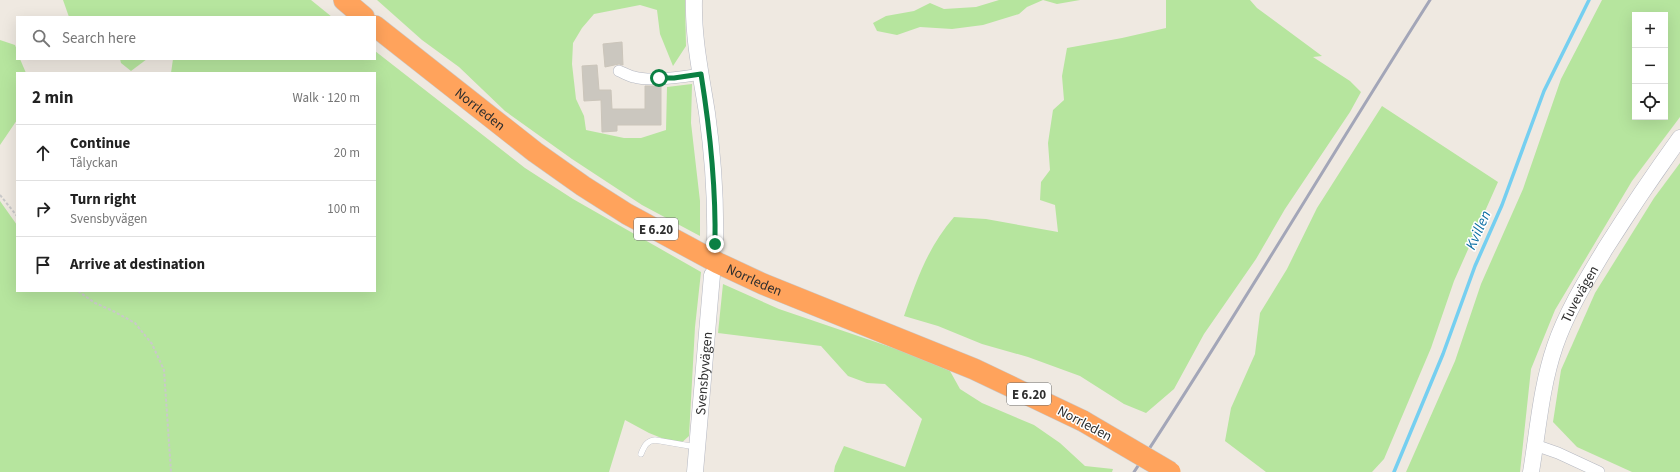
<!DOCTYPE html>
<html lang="en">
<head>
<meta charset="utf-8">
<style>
	body { margin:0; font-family:"Source Sans 3",sans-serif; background:#f2f2f2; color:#222 }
	.controls { position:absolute; right:12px; top:12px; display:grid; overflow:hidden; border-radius:0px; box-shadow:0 4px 16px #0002 }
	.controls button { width:36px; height:36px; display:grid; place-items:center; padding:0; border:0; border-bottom:1px solid #e0e0e0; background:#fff; color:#222; font:20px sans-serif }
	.stop { position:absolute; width:12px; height:12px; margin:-9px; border:3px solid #0b8043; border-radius:50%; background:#fff }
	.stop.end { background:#0b8043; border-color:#fff; box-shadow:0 1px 4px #0008 }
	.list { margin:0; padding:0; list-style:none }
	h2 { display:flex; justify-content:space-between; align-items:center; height:52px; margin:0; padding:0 16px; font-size:17px }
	h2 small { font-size:13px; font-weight:400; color:#767676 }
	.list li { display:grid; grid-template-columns:26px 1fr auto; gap:12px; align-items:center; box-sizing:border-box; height:56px; padding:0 16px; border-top:1px solid #e0e0e0 }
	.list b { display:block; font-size:15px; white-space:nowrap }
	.list p { margin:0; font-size:13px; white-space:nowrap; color:#767676 }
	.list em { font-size:13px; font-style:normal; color:#767676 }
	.icon { flex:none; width:22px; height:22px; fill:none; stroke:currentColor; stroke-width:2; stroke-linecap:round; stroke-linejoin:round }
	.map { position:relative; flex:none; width:1680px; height:472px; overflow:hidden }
	.search { position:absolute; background:#fff; box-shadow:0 4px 16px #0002; left:16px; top:16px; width:360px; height:44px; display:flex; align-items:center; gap:10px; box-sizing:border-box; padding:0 14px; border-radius:0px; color:#767676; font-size:15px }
	.panel { position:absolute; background:#fff; box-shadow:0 4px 16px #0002; left:16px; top:72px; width:360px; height:220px; border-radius:0px }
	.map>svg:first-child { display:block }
	.green { fill:#b6e59e; fill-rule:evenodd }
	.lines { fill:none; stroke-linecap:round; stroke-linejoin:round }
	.stream { stroke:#75cff0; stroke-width:3.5 }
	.building { fill:#cbc7bf; stroke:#cbc5ba }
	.lane-casing { stroke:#b4b7c1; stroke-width:6 }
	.street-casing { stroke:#b4b7c1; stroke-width:12 }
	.secondary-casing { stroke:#b4b7c1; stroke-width:17 }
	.highway-casing { stroke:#c9c9c9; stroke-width:22 }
	.path { stroke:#c9c9c9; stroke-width:2; stroke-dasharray:3 2; stroke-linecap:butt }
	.lane { stroke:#fff; stroke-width:5.5 }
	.street { stroke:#fff; stroke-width:11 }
	.secondary { stroke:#fff; stroke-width:16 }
	.highway { stroke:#ffa35c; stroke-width:21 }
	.rail { stroke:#a3a6b8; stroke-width:3 }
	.highway-bridge-casing { stroke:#c9c9c9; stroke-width:22; stroke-linecap:butt }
	.highway-bridge { stroke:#ffa35c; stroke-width:21 }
	.route { stroke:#0b8043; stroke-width:5 }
	.labels { text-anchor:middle; stroke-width:3; stroke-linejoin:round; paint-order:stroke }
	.shield { fill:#fff; stroke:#6d6d6d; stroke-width:1 }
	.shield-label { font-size:13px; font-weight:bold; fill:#2e2e2e }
	.street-label { font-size:14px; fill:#2e2e2e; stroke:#fff }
	.water-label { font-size:15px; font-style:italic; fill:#0d6fa3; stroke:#fff }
</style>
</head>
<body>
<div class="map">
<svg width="1680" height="472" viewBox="0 0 1680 472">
	<rect width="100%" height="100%" fill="#efe9e1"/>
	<g class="green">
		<path d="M63,0H311L332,17H69Z"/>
		<path d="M377,0H685L686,46L673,66L660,34L657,10L640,5L594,14L582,28L573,43L572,64L576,99L584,116L586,130L624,138H641L666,130L667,87L692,84L691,123L700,201V236L642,205L572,159L505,111L459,67L422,40Z"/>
		<path d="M999,0H1080L1057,4L1043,0L1027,7L1019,14L983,25L952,29L920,27L897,35L877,31L873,23L886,16L914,11L930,3L944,9L976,7Z"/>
		<path d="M1166,0H1250L1257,8L1322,56L1313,57L1350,81L1361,92L1350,112L1285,209L1256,259L1204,334L1174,389L1146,413L1124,404L1080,376L1028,357L982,344L938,326L904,316C917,279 928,247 954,217L986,219L1058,232L1055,205L1040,200L1041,182L1050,170L1048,143L1053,110L1064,100L1062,76L1067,48L1122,38L1166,28Z"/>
		<path d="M1602,0H1680V117L1632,181L1555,310L1531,369L1520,472H1406L1455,361L1481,284L1523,189L1561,79ZM1635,15H1665V117H1635Z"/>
		<path d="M0,40L15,45L17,50V59H20L26,73H17V120L0,145Z"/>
		<path d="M375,51L525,168L573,199L701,272L695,327L689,436L679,445L649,433L625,420L609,472H0V201L17,225V291H375V73H171L173,59H375Z"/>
		<path d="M120,59H147L131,71L121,63Z"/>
		<path d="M1382,106L1498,182L1454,281L1431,348L1384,459L1372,472H1266L1225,441L1231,408L1255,354L1260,313L1287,269L1317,208Z"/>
		<path d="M1680,163V472H1632L1577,447L1553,422L1561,370L1595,293L1654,198Z"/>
		<path d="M723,284L779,309L908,353L950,371L960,389L982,403L1034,425L1060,443L1085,466L1113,469L1112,472H834L835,466L844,446L905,467L922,419L885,384L867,383L848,376L821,346L718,333Z"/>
	</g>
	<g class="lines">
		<path class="stream" d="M1394,472L1443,354L1475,266L1502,205L1544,91L1589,0"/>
	</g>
	<g class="building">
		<path d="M622,42L623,65L619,64L605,67L603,44Z"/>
		<path d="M597,65L599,90H611L612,109H645V86H661V125H617V131L602,132L601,100L584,101L582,66Z"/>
	</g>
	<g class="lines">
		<g class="lane-casing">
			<path id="lane" d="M641,454C644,447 646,441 655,440L696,447"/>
		</g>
		<g class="street-casing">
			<g id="street">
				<path d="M619,71C624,73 629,76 634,77C651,82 683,77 701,74"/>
				<path d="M1535,445L1558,453L1599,472"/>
			</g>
		</g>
		<g class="secondary-casing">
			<g id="secondary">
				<path d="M694,0C693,38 701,75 707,113C713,156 716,200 715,244"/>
				<path id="s1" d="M695,472L712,275"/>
				<path id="s2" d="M1531,472C1538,430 1541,387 1555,346C1567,311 1586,281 1605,249C1629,211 1654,174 1680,138"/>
			</g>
		</g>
		<g class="highway-casing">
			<g id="highway">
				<path d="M344,0L364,17"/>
				<path id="s3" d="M375,26L535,152L583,186L627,214L718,263L763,284L974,369L1083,421"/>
			</g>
		</g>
		<g class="path">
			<path d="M0,195L17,216"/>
			<path d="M78,291L95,303L113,311L135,323L152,344L164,370L171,472"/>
		</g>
		<use href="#lane" class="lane"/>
		<use href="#street" class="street"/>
		<use href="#secondary" class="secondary"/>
		<use href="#highway" class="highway"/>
		<path class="rail" d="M1134,472C1236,317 1330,157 1430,0"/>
		<g class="highway-bridge-casing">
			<path id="highway-bridge" d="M1083,421L1170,472"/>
		</g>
		<use href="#highway-bridge" class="highway-bridge"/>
	</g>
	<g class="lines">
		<path class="route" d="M659,78H674L701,74C710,130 716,187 715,244"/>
	</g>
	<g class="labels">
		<g class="shield">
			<rect x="634" y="218" width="44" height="22" rx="3"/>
			<rect x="1007" y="383" width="44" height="22" rx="3"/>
		</g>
		<g class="shield-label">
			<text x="656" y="234">E 6.20</text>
			<text x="1029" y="399">E 6.20</text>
		</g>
		<g class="street-label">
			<text dy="5" stroke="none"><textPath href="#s3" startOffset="134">Norrleden</textPath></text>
			<text dy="5" stroke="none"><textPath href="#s3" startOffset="458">Norrleden</textPath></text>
			<text dy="5" stroke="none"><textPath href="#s2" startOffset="186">Tuvevägen</textPath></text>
			<text dy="5" stroke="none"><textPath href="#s1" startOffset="99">Svensbyvägen</textPath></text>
			<text transform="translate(1085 423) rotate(28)" y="5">Norrleden</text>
		</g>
		<g class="water-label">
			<text transform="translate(1478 230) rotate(-66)" y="5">Kvillen</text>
		</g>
	</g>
</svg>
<div class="controls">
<button>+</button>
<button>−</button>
<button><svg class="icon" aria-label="locate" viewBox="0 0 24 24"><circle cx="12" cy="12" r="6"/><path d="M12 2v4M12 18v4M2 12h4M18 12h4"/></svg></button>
</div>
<div class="stop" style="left:659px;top:78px"></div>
<div class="stop end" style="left:715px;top:244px"></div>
<div class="search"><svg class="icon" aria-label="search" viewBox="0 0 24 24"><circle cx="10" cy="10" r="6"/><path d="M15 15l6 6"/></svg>Search here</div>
<section class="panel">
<h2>2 min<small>Walk · 120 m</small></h2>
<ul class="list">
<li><svg class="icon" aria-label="ahead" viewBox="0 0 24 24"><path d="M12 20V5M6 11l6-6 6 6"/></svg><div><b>Continue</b><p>Tålyckan</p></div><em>20 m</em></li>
<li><svg class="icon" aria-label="right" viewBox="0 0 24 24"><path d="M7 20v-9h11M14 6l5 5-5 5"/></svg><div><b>Turn right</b><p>Svensbyvägen</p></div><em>100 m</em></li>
<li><svg class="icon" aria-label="arrive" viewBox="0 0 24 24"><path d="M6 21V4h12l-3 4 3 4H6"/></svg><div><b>Arrive at destination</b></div></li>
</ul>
</section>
</div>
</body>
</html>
